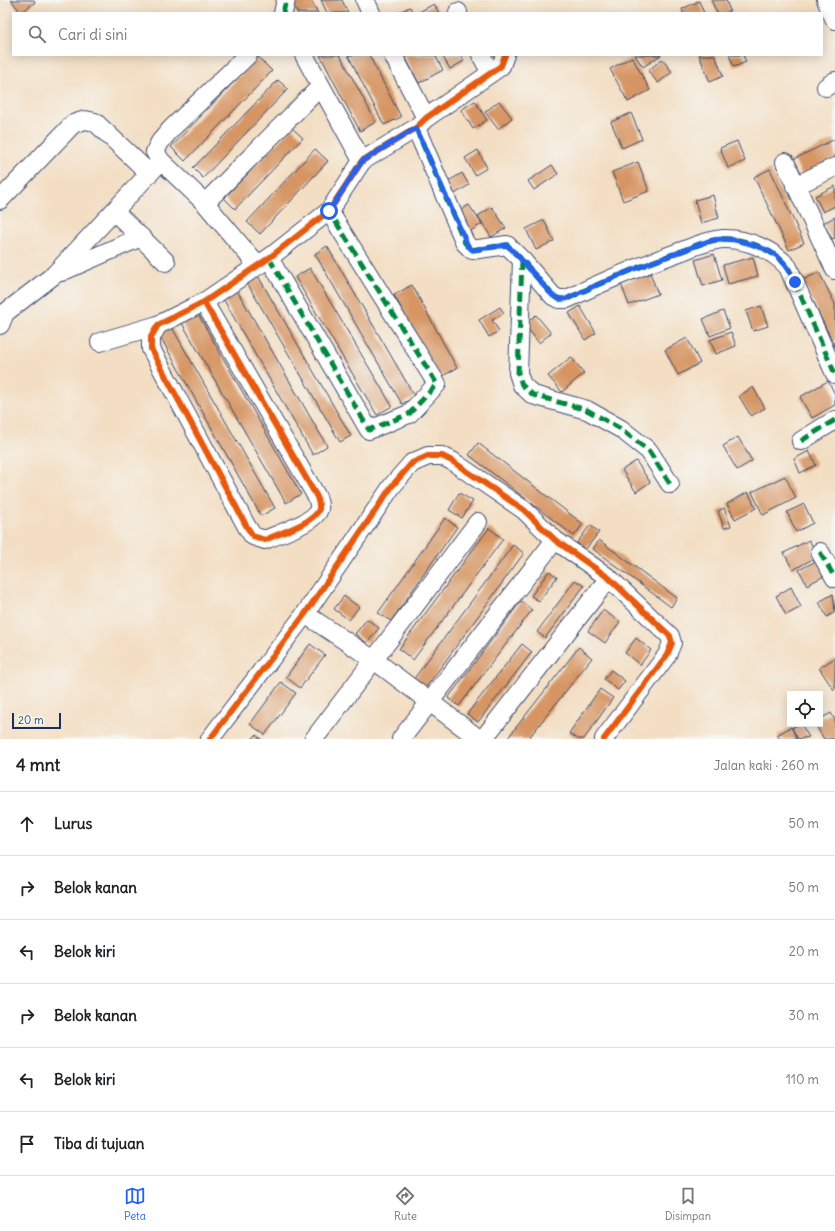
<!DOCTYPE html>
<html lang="id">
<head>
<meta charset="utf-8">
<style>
	body { margin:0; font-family:Delius,sans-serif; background:#f6f6f6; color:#202124 }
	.controls { position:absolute; right:12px; bottom:12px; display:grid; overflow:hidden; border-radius:0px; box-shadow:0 2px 10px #0003 }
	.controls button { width:36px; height:36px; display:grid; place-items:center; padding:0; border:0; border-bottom:1px solid #e0e0e0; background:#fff; color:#202124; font:20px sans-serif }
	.scale { position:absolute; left:12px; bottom:10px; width:49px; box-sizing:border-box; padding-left:4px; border:2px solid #1b2f5e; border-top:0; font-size:11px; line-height:14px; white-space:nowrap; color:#1b2f5e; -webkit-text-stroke:3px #f6f6f2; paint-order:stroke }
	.stop { position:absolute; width:12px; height:12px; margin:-9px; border:3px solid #2563eb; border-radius:50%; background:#fff }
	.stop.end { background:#2563eb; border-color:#fff; box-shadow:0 1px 4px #0008 }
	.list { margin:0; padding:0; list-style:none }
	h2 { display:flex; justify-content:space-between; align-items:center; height:52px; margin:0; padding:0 16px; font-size:17px }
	h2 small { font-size:13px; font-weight:400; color:#757577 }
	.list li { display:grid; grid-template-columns:26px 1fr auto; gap:12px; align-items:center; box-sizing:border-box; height:64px; padding:0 16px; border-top:1px solid #e0e0e0 }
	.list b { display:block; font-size:15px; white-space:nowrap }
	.list em { font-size:13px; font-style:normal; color:#757577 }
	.icon { flex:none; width:22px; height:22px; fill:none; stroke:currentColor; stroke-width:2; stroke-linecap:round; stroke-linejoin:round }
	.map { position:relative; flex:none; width:835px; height:739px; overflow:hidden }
	.search { position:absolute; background:#fff; box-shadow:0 2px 10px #0003; left:12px; right:12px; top:12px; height:44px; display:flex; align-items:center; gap:10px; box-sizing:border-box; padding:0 14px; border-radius:0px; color:#757577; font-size:15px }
	.sheet { height:436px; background:#fff }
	nav { display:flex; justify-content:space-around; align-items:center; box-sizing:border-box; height:56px; border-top:1px solid #e0e0e0; background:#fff; font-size:11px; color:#757577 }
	nav a { display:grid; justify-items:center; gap:2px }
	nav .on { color:#2563eb }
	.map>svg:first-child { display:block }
	.building { fill:#d69563 }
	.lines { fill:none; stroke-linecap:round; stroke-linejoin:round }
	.minor-casing { stroke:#3b496d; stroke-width:20 }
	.minor { stroke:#fff; stroke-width:18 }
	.quiet { stroke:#00873e; stroke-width:5; stroke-dasharray:10 5; stroke-linecap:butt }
	.cycleway-casing { stroke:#f6f6f2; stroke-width:8 }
	.cycleway { stroke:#e8590c; stroke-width:6 }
	.route { stroke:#2563eb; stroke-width:5 }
</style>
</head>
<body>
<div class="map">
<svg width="835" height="739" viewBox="0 0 835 739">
	<rect width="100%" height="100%" fill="#f6f6f2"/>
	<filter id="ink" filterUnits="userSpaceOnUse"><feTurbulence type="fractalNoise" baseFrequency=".025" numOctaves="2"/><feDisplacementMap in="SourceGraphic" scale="8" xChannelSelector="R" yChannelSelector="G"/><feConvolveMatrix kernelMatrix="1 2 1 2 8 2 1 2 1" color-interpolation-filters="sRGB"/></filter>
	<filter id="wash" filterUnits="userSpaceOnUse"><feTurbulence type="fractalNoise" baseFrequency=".012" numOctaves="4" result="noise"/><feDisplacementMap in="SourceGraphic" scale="16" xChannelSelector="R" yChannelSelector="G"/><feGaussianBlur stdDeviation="0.9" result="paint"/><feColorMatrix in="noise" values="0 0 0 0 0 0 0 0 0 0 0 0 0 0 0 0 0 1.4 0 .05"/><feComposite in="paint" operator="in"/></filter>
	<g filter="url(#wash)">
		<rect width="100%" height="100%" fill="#f3dec3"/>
		<g id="blocks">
			<g class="building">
				<path d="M11,0H34L35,2L21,13Z"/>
				<path d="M291,0H311L318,13H297Z"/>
				<path d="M321,0H342L348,13H327Z"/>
				<path d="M711,0H726L730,11L725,13H717Z"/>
				<path d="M699,1L704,13H683L682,9Z"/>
				<path d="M434,4L439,13H420L419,12Z"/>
				<path d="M410,7L413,13H397Z"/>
				<path d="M320,55H340L376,122L360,131Z"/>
				<path d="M348,55H369L401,117L384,125Z"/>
				<path d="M404,55H435L443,70L419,83Z"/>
				<path d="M442,55H461L464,61L450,69Z"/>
				<path d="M635,55H661L643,67Z"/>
				<path d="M699,55H715L723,76L710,82Z"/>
				<path d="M729,55H743L746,62L734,67Z"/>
				<path d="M258,57L272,71L185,161L171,147Z"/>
				<path d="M632,57L650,90L628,102L610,69Z"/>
				<path d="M662,59L672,72L658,83L648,71Z"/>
				<path d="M278,80L288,89L203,178L193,168Z"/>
				<path d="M475,101L487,120L473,129L461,110Z"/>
				<path d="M499,101L512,118L498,129L485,112Z"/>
				<path d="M631,113L642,139L622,148L611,122Z"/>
				<path d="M292,128L303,138L235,209L224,198Z"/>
				<path d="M835,139V158L802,175L794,159Z"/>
				<path d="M737,141L745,161L728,168L720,148Z"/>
				<path d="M315,149L328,161L260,234L247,222Z"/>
				<path d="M478,150L487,168L475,175L465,158Z"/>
				<path d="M638,162L649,191L623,201L612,172Z"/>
				<path d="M552,165L558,174L534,190L528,181Z"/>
				<path d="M770,169L804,243L789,250L754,177Z"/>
				<path d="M462,173L469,185L450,197L442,185Z"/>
				<path d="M835,186V206L823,212L815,196Z"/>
				<path d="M713,195L719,218L701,223L695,200Z"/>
				<path d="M469,205L482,224L467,233L455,214Z"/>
				<path d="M492,207L506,228L491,237L478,216Z"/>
				<path d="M835,217V238L832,239L823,223Z"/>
				<path d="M544,220L554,241L536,250L526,229Z"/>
				<path d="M327,246L415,397L402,404L315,254Z"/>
				<path d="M714,254L722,280L703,286L695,260Z"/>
				<path d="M753,257L758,276L728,284L723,265Z"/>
				<path d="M310,268L392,406L377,415L295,277Z"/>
				<path d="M819,272L835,304V347L803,280Z"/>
				<path d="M650,273L658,294L629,305L621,284Z"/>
				<path d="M258,276L351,436L340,442L247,283Z"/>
				<path d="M412,285L457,368L439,378L394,295Z"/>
				<path d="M235,287L327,446L313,455L221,295Z"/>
				<path d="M580,306L596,333L585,340L569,313Z"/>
				<path d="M761,306L768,326L753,331L746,311Z"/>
				<path d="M500,307L504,313L492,320L499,331L489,337L479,320Z"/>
				<path d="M195,309L301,494L286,503L179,318Z"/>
				<path d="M723,311L730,328L710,336L703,319Z"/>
				<path d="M536,315L551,333L539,343L524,324Z"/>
				<path d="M170,324L275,508L261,516L157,331Z"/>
				<path d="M731,332L736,346L716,354L710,340Z"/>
				<path d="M687,338L700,363L678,375L665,350Z"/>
				<path d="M571,357L584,373L562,392L548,376Z"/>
				<path d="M828,381L835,394V405L812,418L800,397Z"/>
				<path d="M753,387L765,408L751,416L739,396Z"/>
				<path d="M738,437L752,461L737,470L723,446Z"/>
				<path d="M478,443L583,524L574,536L469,455Z"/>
				<path d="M809,451L816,465L800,473L794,459Z"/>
				<path d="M636,461L650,482L636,492L622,470Z"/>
				<path d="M785,476L796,498L763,515L752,492Z"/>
				<path d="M748,492L756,508L735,519L727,504Z"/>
				<path d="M459,493L473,501L462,518L449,510Z"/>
				<path d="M804,504L813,523L796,532L787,512Z"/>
				<path d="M724,508L731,526L724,528L718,511Z"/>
				<path d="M445,518L457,527L391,621L378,613Z"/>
				<path d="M590,525L599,532L585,550L577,543Z"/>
				<path d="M489,528L503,539L413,660L399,649Z"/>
				<path d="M599,540L677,598L671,607L593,549Z"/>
				<path d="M809,540L818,556L793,570L784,553Z"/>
				<path d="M513,545L524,553L425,689L413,680Z"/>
				<path d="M818,560L826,575L807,585L799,570Z"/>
				<path d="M549,571L557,577L539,601L531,596Z"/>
				<path d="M575,580L584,586L545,638L537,632Z"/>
				<path d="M791,587L801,607L786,615L776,596Z"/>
				<path d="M833,594L835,612L827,617L819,602Z"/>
				<path d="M344,596L359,607L349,620L334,609Z"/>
				<path d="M521,601L532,610L459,706L448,698Z"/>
				<path d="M603,610L620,622L605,643L588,631Z"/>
				<path d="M367,619L379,628L367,643L355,634Z"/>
				<path d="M636,638L651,650L640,665L625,653Z"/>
				<path d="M310,644L325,655L300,688L286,677Z"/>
				<path d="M522,644L532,652L478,722L467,714Z"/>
				<path d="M579,647L592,658L528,739H507Z"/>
				<path d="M835,658V689L834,690L819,668Z"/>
				<path d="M611,670L625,681L618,690L604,679Z"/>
				<path d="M281,682L296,693L265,735L250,724Z"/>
				<path d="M600,689L613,698L584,739H578L569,733Z"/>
				<path d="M831,713L835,720V739H824L815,724H820V719Z"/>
				<path d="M799,724H801L809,737L798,739L792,728Z"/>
				<path d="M791,727L797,739H780L777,735Z"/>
				<path d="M256,735L261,739H252Z"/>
			</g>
		</g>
	</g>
	<g filter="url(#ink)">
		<use href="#blocks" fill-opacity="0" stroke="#3b496d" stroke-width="1"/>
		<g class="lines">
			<g class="minor-casing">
				<g id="minor">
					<path d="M365,0L371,13"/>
					<path d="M826,0L835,20"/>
					<path d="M458,12V13"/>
					<path d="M283,13L286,0"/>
					<path d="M304,55L362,161"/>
					<path d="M393,55L426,118"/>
					<path d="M481,55L491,73"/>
					<path d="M826,87L835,81"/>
					<path d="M416,128L465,243L472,250L507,245L522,260L553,296L559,299H567C604,281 643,265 682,251C695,246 709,240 723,239C746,238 773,250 788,267L835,374"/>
					<path d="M785,162L835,270"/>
					<path d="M795,186L835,167"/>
					<path d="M0,200L73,124L85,120L95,122L149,173"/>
					<path d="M205,203L161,161L155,152L160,142L171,129L248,55"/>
					<path d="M114,211L166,262"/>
					<path d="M269,258L369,430L409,414L437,384L329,211"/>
					<path d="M522,260L518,373L522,385L533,395L587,410L621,429L649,451L670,484"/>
					<path d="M257,265L205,203L320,87"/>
					<path d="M61,272L141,237"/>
					<path d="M204,302L317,497C318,501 320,505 319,509C315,523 277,534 265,540L253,536L247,527L151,349V337L158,325L204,302L269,258L329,211L362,161L416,128L426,118L501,66L505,55"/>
					<path d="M0,325L5,313L54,275L161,161"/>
					<path d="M100,342L158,325"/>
					<path d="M801,441L835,420"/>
					<path d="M820,552L835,578"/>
					<path d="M305,614L374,660L479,739"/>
					<path d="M210,739L305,614L392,486L412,463L428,456H442L452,461L524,510L555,540L609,578L670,636L672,643L667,655L604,739"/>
					<path d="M314,739L478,522"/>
					<path d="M401,739L555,540"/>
					<path d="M483,739L609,578"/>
				</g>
			</g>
			<use href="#minor" class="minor"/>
			<g class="quiet">
				<path d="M283,13L286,0"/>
				<path d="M416,128L465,243L472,250L507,245L522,260L553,296L559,299H567C604,281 643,265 682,251C695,246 709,240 723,239C746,238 773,250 788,267L835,374"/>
				<path d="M269,258L369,430L409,414L437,384L329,211"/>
				<path d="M522,260L518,373L522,385L533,395L587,410L621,429L649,451L670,484"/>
				<path d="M801,441L835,420"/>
				<path d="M820,552L835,578"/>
			</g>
			<g class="cycleway-casing">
				<g id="cycleway">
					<path d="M204,302L317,497C318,501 320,505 319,509C315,523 277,534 265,540L253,536L247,527L151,349V337L158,325L204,302L269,258L329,211L362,161L416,128L426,118L501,66L505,55"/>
					<path d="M210,739L305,614L392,486L412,463L428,456H442L452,461L524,510L555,540L609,578L670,636L672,643L667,655L604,739"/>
				</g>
			</g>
			<use href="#cycleway" class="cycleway"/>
		</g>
	</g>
	<g class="lines" filter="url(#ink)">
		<path class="route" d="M329,211L362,161L416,128L468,246L472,250L507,245L522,260L553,296L560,299H566C604,281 643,265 682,251C695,246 709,239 723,239C738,239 770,248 780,259C787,265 791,274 795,282"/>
	</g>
</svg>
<div class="controls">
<button><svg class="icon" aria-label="locate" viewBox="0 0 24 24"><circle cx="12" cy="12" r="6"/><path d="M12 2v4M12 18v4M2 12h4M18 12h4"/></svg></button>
</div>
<div class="scale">20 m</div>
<div class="stop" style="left:329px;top:211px"></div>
<div class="stop end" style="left:795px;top:282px"></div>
<div class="search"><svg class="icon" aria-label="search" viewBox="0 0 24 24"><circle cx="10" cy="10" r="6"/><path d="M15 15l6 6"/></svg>Cari di sini</div>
</div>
<section class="sheet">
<h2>4 mnt<small>Jalan kaki · 260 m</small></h2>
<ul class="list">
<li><svg class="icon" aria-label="ahead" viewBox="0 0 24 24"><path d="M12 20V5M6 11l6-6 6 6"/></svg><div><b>Lurus</b></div><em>50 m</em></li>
<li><svg class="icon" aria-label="right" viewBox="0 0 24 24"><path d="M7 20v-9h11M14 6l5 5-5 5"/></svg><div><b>Belok kanan</b></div><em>50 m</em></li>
<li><svg class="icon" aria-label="left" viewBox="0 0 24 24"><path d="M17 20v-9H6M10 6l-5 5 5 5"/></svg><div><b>Belok kiri</b></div><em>20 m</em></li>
<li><svg class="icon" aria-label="right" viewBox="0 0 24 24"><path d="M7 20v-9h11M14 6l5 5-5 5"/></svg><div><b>Belok kanan</b></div><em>30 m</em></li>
<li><svg class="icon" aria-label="left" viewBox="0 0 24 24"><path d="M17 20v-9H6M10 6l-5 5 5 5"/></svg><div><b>Belok kiri</b></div><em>110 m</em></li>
<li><svg class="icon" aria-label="arrive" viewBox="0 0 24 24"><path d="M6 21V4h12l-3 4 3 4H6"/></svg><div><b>Tiba di tujuan</b></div></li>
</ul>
</section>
<nav>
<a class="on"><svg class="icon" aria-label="map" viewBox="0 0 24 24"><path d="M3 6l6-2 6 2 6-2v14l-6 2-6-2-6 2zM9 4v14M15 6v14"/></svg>Peta</a>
<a><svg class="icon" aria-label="directions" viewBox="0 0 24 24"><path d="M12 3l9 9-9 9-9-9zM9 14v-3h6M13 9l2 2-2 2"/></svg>Rute</a>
<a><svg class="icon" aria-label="saved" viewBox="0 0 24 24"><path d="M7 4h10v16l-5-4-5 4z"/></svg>Disimpan</a>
</nav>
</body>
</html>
